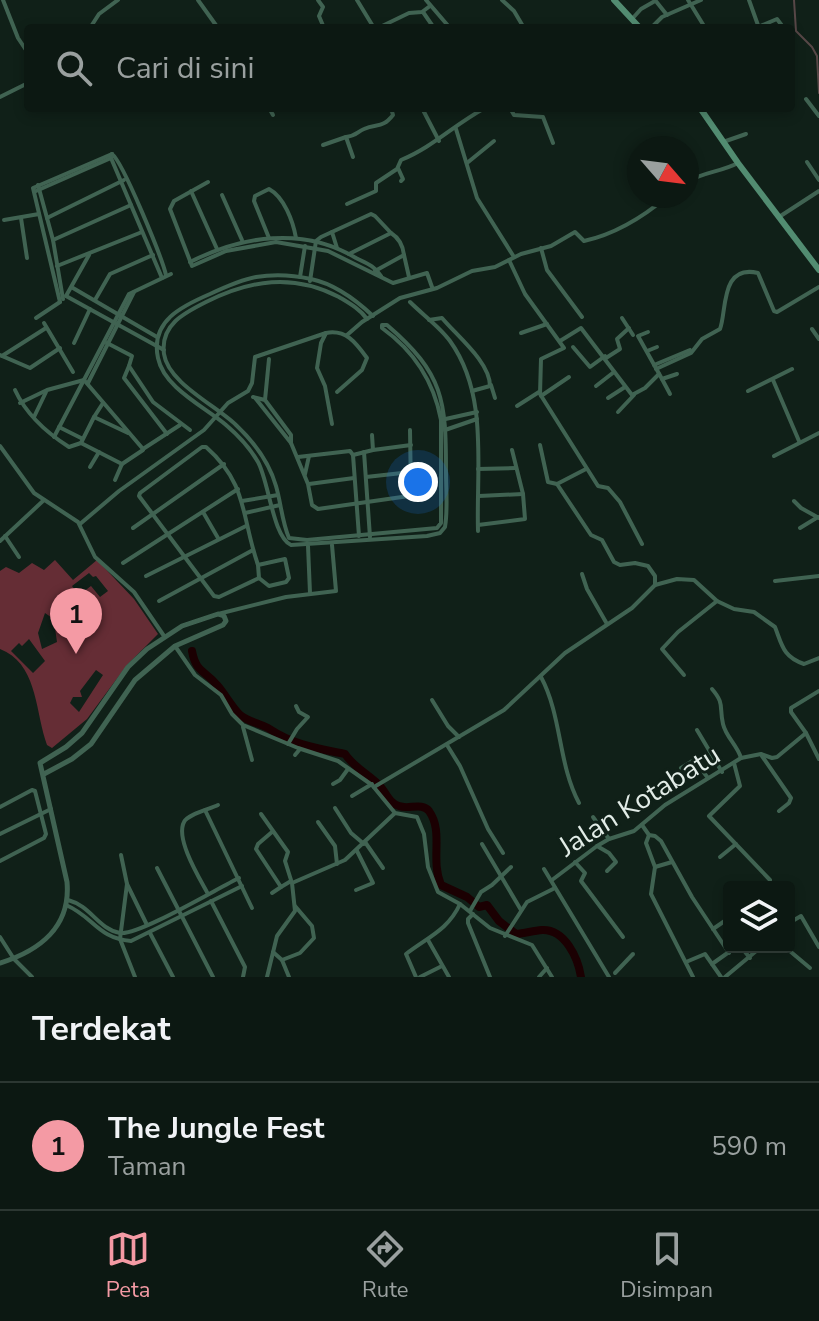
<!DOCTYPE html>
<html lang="id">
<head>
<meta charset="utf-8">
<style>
	body { margin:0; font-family:"Nunito Sans",sans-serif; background:#15211b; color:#f1f3f6 }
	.controls { position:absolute; right:24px; bottom:24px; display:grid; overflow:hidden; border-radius:8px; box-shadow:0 4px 12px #0003 }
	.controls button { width:72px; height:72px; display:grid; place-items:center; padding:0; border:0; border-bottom:2px solid #2c3732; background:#0c1812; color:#f1f3f6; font:40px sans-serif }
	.compass { position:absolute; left:627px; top:136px; width:72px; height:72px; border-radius:50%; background:#0c1812; box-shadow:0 4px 12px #0003; rotate:118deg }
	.you { position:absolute; left:418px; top:482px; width:28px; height:28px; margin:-20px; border:6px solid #fff; border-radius:50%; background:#1a73e8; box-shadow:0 0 0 12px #1a73e833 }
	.badge { display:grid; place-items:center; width:52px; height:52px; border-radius:50%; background:#f49aa4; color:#111; font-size:26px; font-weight:700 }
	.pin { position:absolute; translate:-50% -66px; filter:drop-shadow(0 2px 4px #0008) }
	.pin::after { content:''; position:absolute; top:42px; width:28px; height:24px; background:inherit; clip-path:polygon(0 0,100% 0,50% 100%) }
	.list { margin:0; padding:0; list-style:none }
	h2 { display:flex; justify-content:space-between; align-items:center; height:104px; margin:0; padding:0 32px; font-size:34px }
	h2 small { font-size:26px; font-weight:400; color:#9aa09f }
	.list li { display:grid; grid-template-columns:52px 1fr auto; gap:24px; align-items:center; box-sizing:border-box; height:128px; padding:0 32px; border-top:2px solid #2c3732 }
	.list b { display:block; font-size:30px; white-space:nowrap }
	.list p { margin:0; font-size:26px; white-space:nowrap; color:#9aa09f }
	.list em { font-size:26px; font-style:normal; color:#9aa09f }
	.icon { flex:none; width:44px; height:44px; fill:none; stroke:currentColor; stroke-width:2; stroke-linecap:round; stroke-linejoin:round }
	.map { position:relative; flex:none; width:819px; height:977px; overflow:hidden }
	.search { position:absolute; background:#0c1812; box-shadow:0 4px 12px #0003; left:24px; right:24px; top:24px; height:88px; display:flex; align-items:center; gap:20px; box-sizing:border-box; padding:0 28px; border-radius:8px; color:#9aa09f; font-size:30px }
	.sheet { height:232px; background:#0c1812 }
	nav { display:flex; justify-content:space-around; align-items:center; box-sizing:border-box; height:112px; border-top:2px solid #2c3732; background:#0c1812; font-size:22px; color:#9aa09f }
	nav a { display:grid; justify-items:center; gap:4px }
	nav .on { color:#f49aa4 }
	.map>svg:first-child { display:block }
	.green { fill:#652d35; fill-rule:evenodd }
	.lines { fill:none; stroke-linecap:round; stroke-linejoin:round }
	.stream { stroke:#574747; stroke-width:2 }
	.river { stroke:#1b0002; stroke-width:8 }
	.minor { stroke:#406352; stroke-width:4 }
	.tertiary { stroke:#406352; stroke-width:5 }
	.secondary { stroke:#528c71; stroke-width:6 }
	.labels { text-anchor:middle; stroke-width:6; stroke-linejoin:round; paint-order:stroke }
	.street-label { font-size:28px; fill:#e2ece7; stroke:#102018 }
</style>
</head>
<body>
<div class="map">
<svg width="819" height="977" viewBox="0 0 819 977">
	<rect width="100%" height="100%" fill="#102018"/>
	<path class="green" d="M55,560L73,580L97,560L134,599L158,634L127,665L87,719L52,748L47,745L45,739C35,706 36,663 0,649V571L6,567L19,573L32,563L44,570ZM89,573L93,577L96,576L108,591L100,597L91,586L79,595L72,586ZM45,613L58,622L55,628L57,642L42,649L38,633ZM29,639L45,661L33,673L11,651L19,643L22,646ZM96,670L103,675L79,712L70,703L73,697H82L80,691Z"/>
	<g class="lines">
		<path class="stream" d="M794,0L796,31L812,47L817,56L819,93"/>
		<path class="river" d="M192,651C196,673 205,670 217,685C225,694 231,706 240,715C249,722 259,723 268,728C294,745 315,748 345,754C354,767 366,773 378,784C386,791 388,803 399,806C408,810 422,802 429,811C444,832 430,859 441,885L467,897L479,907L487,905L499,921L516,934C525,933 533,931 542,930C565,929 578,958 581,977"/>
		<g class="minor">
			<path d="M3,0L18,38L28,53"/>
			<path d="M198,0L218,28"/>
			<path d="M318,0L323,7L319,16L324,28"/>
			<path d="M357,0L374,28"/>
			<path d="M426,0L450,28"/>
			<path d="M502,0L514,11L524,28"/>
			<path d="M655,0L667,15"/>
			<path d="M688,0L704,26"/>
			<path d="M749,0L759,28"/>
			<path d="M423,12L434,28"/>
			<path d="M632,19L641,9L655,1"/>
			<path d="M758,27L777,19L783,27"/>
			<path d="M90,28L99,14L118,0"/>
			<path d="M378,28L409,13L422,12L430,6"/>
			<path d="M651,28L662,17L701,0"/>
			<path d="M0,97L28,83"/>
			<path d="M806,99L819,116"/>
			<path d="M269,108L273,115"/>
			<path d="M422,108L439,141"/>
			<path d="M510,108L514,115L543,117L553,143"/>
			<path d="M456,129L477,198L514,257"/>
			<path d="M723,142L746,134"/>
			<path d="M323,145L346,137"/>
			<path d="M112,154L111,158L162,278"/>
			<path d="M112,154C123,162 162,258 166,275"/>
			<path d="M353,157L346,137C356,136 357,132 364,129C377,123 382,129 393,115L391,108"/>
			<path d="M807,162L819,180"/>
			<path d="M467,163L494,141"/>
			<path d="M398,168L403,179L401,181"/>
			<path d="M208,182L174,201L170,209L192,266L226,251L276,242L328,251L393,283L427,273L432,287"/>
			<path d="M687,182C703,172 721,172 738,163"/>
			<path d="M38,185L53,240L63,299"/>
			<path d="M36,191L111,158"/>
			<path d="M191,191L217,249"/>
			<path d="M222,195L242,240"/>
			<path d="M347,204L376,191V183L397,169L401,160C433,147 455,124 485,108"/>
			<path d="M779,217L819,191"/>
			<path d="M21,218L27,258"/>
			<path d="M47,218L124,180"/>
			<path d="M4,220L39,214"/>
			<path d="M332,232L337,248"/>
			<path d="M269,238L254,201L255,196L269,189C284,197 293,221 296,238"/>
			<path d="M53,240L131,205"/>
			<path d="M541,248L547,270L582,317"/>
			<path d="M349,254L391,233C399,238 403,246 404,255L375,271"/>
			<path d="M404,255L409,277"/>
			<path d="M509,260L525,294L564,348L541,359L540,394L598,486L608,488L620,502L642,544"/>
			<path d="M190,262C242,236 303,226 356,258C366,263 375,266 381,276"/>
			<path d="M57,266L142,232"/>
			<path d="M300,277L305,246"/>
			<path d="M310,281L316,241L321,237L371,214L375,216L391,233"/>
			<path d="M73,288L157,337"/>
			<path d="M66,296L164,350"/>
			<path d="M66,296L89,255"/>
			<path d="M95,300L110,274L153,255"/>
			<path d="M60,302L33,188L112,154"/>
			<path d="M410,302C423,315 440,327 450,341C489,395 476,469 478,531"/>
			<path d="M373,316C355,299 335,284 311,279C293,275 274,274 256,277C240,280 225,287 210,294C182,306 150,321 158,358C164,388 205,407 226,425C239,436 250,448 258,462C269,482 273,537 291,545L427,536L440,533L445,527C448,510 446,490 446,472C446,400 444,374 387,325H382V328C414,351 434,382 441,420"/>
			<path d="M36,318L60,302"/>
			<path d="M622,318L633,335"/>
			<path d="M367,319C360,309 349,303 339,297C293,273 250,280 206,302C184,313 160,325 164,354C168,383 217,406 236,425C254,442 269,462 276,486C281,503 282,522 289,538L307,540L437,528L441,523V420L477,412"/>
			<path d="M429,320L442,318C457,336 490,362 490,386L472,391"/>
			<path d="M44,323L73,372"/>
			<path d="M812,329L819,339"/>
			<path d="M648,332L638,336L662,379L677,374"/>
			<path d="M521,333L547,324"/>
			<path d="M347,335L362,322L400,298L437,288L472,271L495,267L521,254L551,246L575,232L584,241C616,234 642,218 668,196"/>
			<path d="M560,341L581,328L632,395L645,388L659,374"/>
			<path d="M74,343L90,309"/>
			<path d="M107,343L132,356L129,366L153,402L190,430"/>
			<path d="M573,347L590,367L605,356"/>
			<path d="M647,351L657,347"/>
			<path d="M0,355L30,368L60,348"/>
			<path d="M2,356L46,328"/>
			<path d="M606,358L620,349L617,339L629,328"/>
			<path d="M654,365L690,350"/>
			<path d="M129,366L124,378L167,434"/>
			<path d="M656,369L691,353L702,339L720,329C727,311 720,264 758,273L774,311L777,312L819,287"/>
			<path d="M662,379L670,394"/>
			<path d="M773,380L799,441"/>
			<path d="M88,383L134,292"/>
			<path d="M491,385L495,398"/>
			<path d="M596,386L614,372"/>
			<path d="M15,390C26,414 47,433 69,447L81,443"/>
			<path d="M748,391L792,369"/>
			<path d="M541,396L569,377"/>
			<path d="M253,397L265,400L291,435V443"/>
			<path d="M608,398L625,387"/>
			<path d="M256,399L291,443L308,484L312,505L318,509L409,496L411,493L410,430"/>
			<path d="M265,400L269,359"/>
			<path d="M20,403L47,390L84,380L143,449L180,425"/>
			<path d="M103,403L94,417L128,433"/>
			<path d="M517,406L539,392"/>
			<path d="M618,412L634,395"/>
			<path d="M34,417L46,392"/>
			<path d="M94,417L81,443L122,464L143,450"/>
			<path d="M332,424L325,386L317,368L321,343L326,333C346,329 356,343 367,358L362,370L337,392"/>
			<path d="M59,427L81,438"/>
			<path d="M445,430L477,419"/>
			<path d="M54,437L129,294L171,274"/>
			<path d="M540,445L548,482L557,484"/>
			<path d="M0,446L34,493L78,522L95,557L134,592L164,636"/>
			<path d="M373,450L411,445"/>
			<path d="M364,452L370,537"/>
			<path d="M353,455L359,536"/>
			<path d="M774,456L819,433"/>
			<path d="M298,457L350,451L353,455L373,450L372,435"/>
			<path d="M90,467L99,452"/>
			<path d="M478,469L515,468"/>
			<path d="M586,469L557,484L591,535L602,540L614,562L620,565L635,563L648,566L655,576V585"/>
			<path d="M305,474L309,456"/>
			<path d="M366,477L411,472"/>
			<path d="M115,480L122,464"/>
			<path d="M309,484L354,478"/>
			<path d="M479,496L523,494"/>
			<path d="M242,501L278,495"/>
			<path d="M794,501L801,508L819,518"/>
			<path d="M203,512L218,538"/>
			<path d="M245,513L280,505"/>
			<path d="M80,524L119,491L204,430L228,403L248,391L252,383L255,357L326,333"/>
			<path d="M478,525L525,519L523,494L512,450"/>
			<path d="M133,528L224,464"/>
			<path d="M800,528L818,517"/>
			<path d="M5,536L19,557"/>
			<path d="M0,541L44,500"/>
			<path d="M308,546L310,593"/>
			<path d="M123,563L238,489"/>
			<path d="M258,565L285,559L289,578L286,582L269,586L259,578L258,565C241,516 248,484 206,447H202L140,493L139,496L214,596L219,597L259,578"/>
			<path d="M582,574L587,589L607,624"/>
			<path d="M146,576L246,526"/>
			<path d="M775,581L819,576"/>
			<path d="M159,601L253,550"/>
			<path d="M218,614L286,597L336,591L332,545"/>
			<path d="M175,646L195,675L221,695L232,714L243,725L298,748L338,761L372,785L395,813L417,817L424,834L428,867L438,892L460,904L490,928L532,945L552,977"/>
			<path d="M684,675L662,649L678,632L717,601"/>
			<path d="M541,677C562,716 558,764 579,803"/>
			<path d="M712,689C725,704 719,707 723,724C726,737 737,745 741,758"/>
			<path d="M432,700L448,726L459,737"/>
			<path d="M243,727L252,760"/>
			<path d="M697,730L722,772"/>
			<path d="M806,733L791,712V708L819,691"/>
			<path d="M288,744L297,729L308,717L299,712L296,706"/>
			<path d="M447,745L460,766L488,829L503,853"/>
			<path d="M295,755L300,749"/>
			<path d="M762,756L791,798L789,803L779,811"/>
			<path d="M700,757L694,760L708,778"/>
			<path d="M734,763L740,786L709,816L770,880"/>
			<path d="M681,768L694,760"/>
			<path d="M333,784L340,780L348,769"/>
			<path d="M374,787L504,710L565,653L632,608L655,585L677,579L694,580L717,601L734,609L754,612L775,627C782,645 783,657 804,664L819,658"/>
			<path d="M352,796L372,784"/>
			<path d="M0,807L32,790L35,791L46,834L44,838L0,861"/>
			<path d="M335,808L351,833L364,844"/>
			<path d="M205,810L252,908"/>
			<path d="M261,814L288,852L285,861L291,880"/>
			<path d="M593,817L609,839"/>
			<path d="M318,822L335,846L337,864"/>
			<path d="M642,825L649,835L655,836L661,841L692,897L729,953"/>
			<path d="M272,832L258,844L256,849L281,887L291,881"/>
			<path d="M0,834L51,809"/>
			<path d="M649,835L646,843L655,867L651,894L693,977"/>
			<path d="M365,842L383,868"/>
			<path d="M482,844L521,910"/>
			<path d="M597,846L609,853L616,862L607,871"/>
			<path d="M121,855L127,884L147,925"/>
			<path d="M720,857L736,844"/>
			<path d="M575,862L585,873L581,881L623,937"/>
			<path d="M655,867L672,862"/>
			<path d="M157,868L213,977"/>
			<path d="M544,869L609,977"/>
			<path d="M552,880L597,846L609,839L634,831L665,805L741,758L761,754L772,758L777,757L806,733L819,759"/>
			<path d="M127,884L120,939L135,977"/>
			<path d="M356,890L373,883L357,851"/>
			<path d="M272,893L281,887"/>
			<path d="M208,894C200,879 175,839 184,822C188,814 210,809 218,805"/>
			<path d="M68,900C91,906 98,929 120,933C138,936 218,888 239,878"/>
			<path d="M211,901L245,967L243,977"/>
			<path d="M66,905C94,917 97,938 131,941L242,886"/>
			<path d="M470,911L481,892L492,885L511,867"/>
			<path d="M473,914L468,919V923L490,977"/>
			<path d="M789,923L801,916L819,947"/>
			<path d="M713,929L729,918"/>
			<path d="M150,933L173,977"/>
			<path d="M505,936L527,902L555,888"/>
			<path d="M0,937L14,959L32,977"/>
			<path d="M428,940L449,977"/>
			<path d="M741,947L750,958"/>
			<path d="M785,947L810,968"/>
			<path d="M273,952L282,960L289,977"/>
			<path d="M282,960L300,953L314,938L312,926L295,906"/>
			<path d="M686,962L705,954L712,964"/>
			<path d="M615,973L633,954"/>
			<path d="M267,977L277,936L295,911L292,883L345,860L395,813"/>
			<path d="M416,977L406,954C428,937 448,930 460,904"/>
			<path d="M420,977L442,966"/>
			<path d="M539,977L547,968"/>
			<path d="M721,977L712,964L736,947"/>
			<path d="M725,977L761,947"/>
		</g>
		<path class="tertiary" d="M0,963C39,951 71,927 67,882L40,763L66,747L82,733L128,667L147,649L182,626L218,614L224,616L226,621L223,625L175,646L135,680L91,744L72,759L44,774"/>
		<g class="secondary">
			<path d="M614,0L640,28"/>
			<path d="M700,108L738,163L819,270"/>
		</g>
	</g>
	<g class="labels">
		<g class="street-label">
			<text transform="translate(639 800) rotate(-32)" y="10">Jalan Kotabatu</text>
		</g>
	</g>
</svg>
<div class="controls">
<button><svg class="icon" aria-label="layers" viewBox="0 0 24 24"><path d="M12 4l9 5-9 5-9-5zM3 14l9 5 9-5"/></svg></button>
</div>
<svg class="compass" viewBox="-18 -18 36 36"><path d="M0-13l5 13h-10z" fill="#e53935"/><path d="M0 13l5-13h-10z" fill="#9aa09f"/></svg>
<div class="you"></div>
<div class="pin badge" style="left:76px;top:654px">1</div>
<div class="search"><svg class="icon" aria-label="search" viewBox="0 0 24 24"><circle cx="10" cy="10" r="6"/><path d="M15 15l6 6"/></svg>Cari di sini</div>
</div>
<section class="sheet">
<h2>Terdekat<small></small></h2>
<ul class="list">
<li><span class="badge">1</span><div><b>The Jungle Fest</b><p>Taman</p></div><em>590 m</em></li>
</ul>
</section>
<nav>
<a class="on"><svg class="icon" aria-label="map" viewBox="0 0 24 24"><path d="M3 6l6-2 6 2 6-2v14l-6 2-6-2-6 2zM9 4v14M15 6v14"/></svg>Peta</a>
<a><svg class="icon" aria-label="directions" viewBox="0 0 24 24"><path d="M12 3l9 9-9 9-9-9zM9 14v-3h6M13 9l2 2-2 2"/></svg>Rute</a>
<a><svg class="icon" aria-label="saved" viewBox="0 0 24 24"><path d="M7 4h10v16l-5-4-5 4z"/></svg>Disimpan</a>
</nav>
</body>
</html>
